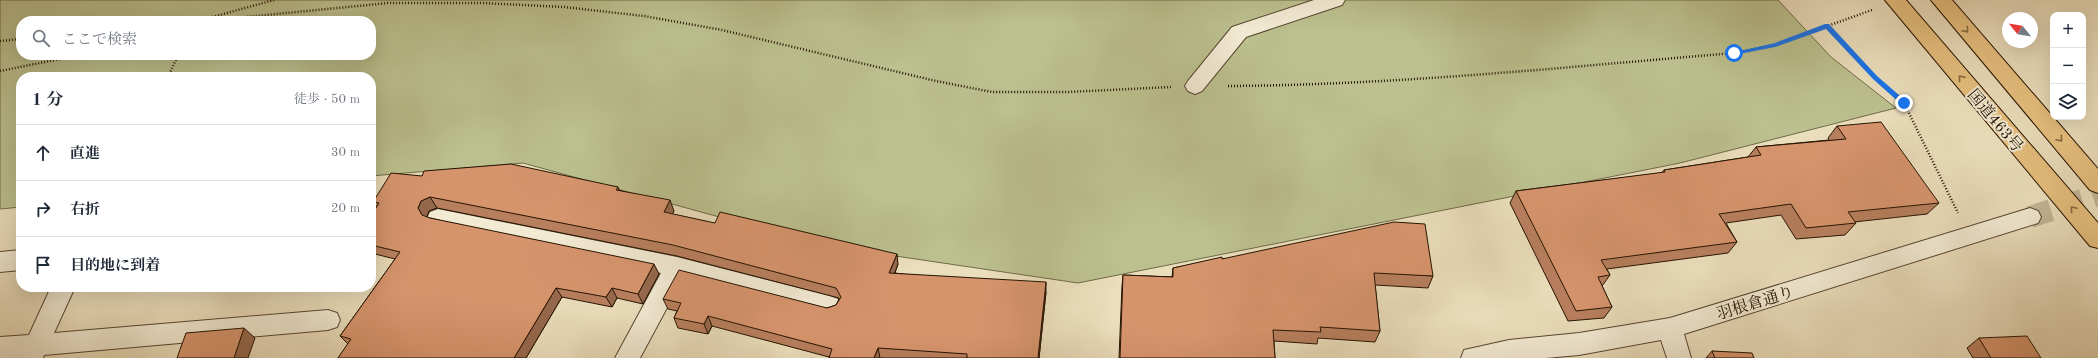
<!DOCTYPE html>
<html lang="ja">
<head>
<meta charset="utf-8">
<style>
	body { margin:0; font-family:"Old Standard TT","Noto Serif JP",serif; background:#f2f2f3; color:#1f2937 }
	.controls { position:absolute; right:12px; top:12px; display:grid; overflow:hidden; border-radius:8px; box-shadow:0 4px 16px #0002 }
	.controls button { width:36px; height:36px; display:grid; place-items:center; padding:0; border:0; border-bottom:1px solid #e0e1e3; background:#fff; color:#1f2937; font:20px sans-serif }
	.compass { position:absolute; left:2002px; top:12px; width:36px; height:36px; border-radius:50%; background:#fff; box-shadow:0 4px 16px #0002; rotate:300deg }
	.stop { position:absolute; width:12px; height:12px; margin:-9px; border:3px solid #1a73e8; border-radius:50%; background:#fff }
	.stop.end { background:#1a73e8; border-color:#fff; box-shadow:0 1px 4px #0008 }
	.list { margin:0; padding:0; list-style:none }
	h2 { display:flex; justify-content:space-between; align-items:center; height:52px; margin:0; padding:0 16px; font-size:17px }
	h2 small { font-size:13px; font-weight:400; color:#747a83 }
	.list li { display:grid; grid-template-columns:26px 1fr auto; gap:12px; align-items:center; box-sizing:border-box; height:56px; padding:0 16px; border-top:1px solid #e0e1e3 }
	.list b { display:block; font-size:15px; white-space:nowrap }
	.list em { font-size:13px; font-style:normal; color:#747a83 }
	.icon { flex:none; width:22px; height:22px; fill:none; stroke:currentColor; stroke-width:2; stroke-linecap:round; stroke-linejoin:round }
	.map { position:relative; flex:none; width:2098px; height:358px; overflow:hidden }
	.search { position:absolute; background:#fff; box-shadow:0 4px 16px #0002; left:16px; top:16px; width:360px; height:44px; display:flex; align-items:center; gap:10px; box-sizing:border-box; padding:0 14px; border-radius:16px; color:#747a83; font-size:15px }
	.panel { position:absolute; background:#fff; box-shadow:0 4px 16px #0002; left:16px; top:72px; width:360px; height:220px; border-radius:16px }
	.map>svg:first-child { display:block }
	.green { fill:#bbc08e; stroke:#706a48; fill-rule:evenodd }
	.lines { fill:none; stroke-linecap:round; stroke-linejoin:round }
	.minor-tunnel { stroke:#c3b597; stroke-width:22; stroke-dasharray:22 11; stroke-linecap:butt }
	.minor-casing { stroke:#564630; stroke-width:2 }
	.highway-casing { stroke:#251301; stroke-width:2 }
	.path { stroke:#251301; stroke-width:2.5; stroke-dasharray:1 2; stroke-linecap:butt }
	.minor { fill:#f2ead3; fill-rule:evenodd }
	.highway { fill:#e6bf7e; fill-rule:evenodd }
	.wall { fill:#b87f5e; stroke:#251301 }
	.shaded-wall { fill:#96684c; stroke:#251301 }
	.building { fill:#d6946d; stroke:#251301 }
	.oneway { stroke:#866940 }
	.route { fill:#1a73e8 }
	.labels { text-anchor:middle; stroke-width:4; stroke-linejoin:round; paint-order:stroke }
	.street-label { font-size:16px; fill:#251301; stroke:#f2ead3 }
</style>
</head>
<body>
<div class="map">
<svg width="2098" height="358" viewBox="0 0 2098 358">
	<rect width="100%" height="100%" fill="#ebdebc"/>
	<filter id="stains"><feTurbulence type="fractalNoise" baseFrequency=".005" numOctaves="4"/><feColorMatrix values="0 0 0 0 .2 0 0 0 0 .09 0 0 0 0 .02 0 0 0 .5 -.17"/></filter>
	<radialGradient id="worn" r=".72"><stop offset=".6" stop-color="#630" stop-opacity="0"/><stop offset="1" stop-color="#630" stop-opacity=".3"/></radialGradient>
	<path class="green" d="M0,0H1778L1831,57L1896,108L1680,163L1078,283L821,245L523,163L371,176V77H21V207L0,209ZM21,21H371V55H21Z"/>
	<g class="lines">
		<path class="minor-tunnel" d="M2030,217L2098,195"/>
		<g class="minor-casing">
			<g id="minor">
				<path d="M1314,0H1345L1342,5L1246,37L1202,91L1195,94L1188,91L1185,86L1188,81L1232,27Z"/>
				<path d="M2030,208L2038,211L2041,217L2038,223L1684,334L1691,358H1667L1661,340L1579,355L1546,358H1461L1464,350L1509,340L1579,333L1670,318Z"/>
				<path d="M438,209L677,257L830,296L838,299L842,306L838,313L830,316L683,278L640,358H615L661,273L438,227L430,224L427,218L430,212Z"/>
				<path d="M21,250V270L0,272V252Z"/>
				<path d="M51,287H75L54,333L328,310L337,313L340,320L337,327L328,330L44,355L43,358H0V337L29,335Z"/>
			</g>
		</g>
		<g class="highway-casing">
			<g id="highway">
				<path d="M1885,0H1906L2098,223V248L2090,246Z"/>
				<path d="M1931,0H1952L2098,169V193L2090,190Z"/>
			</g>
		</g>
		<g class="path">
			<path d="M198,21L274,0"/>
			<path d="M205,21L388,3H482L564,7L644,16L722,30L936,81L992,92H1068L1171,87"/>
			<path d="M1827,26L1875,77L1904,103L1958,213"/>
			<path d="M0,41L21,39"/>
			<path d="M0,71L80,55"/>
			<path d="M168,77L178,55"/>
			<path d="M1228,86C1397,85 1565,67 1734,53L1775,45L1872,10"/>
		</g>
		<use href="#minor" class="minor"/>
		<use href="#highway" class="highway"/>
	</g>
	<g class="wall">
		<path d="M1837,126L1939,203L1927,214L1854,222L1856,223L1845,235L1796,239L1781,215L1726,223L1737,242L1728,253L1607,269L1610,275L1602,286L1612,307L1604,318L1568,321L1510,203L1516,191L1661,173L1664,170L1748,157L1756,147L1829,140L1828,138Z"/>
		<path d="M422,176L618,187L619,190L674,211L672,214L898,264L895,273L1046,292L1039,358H829V357L712,326L708,334L678,328L674,318L677,311L668,309L663,299L827,308L836,305L839,299V298L677,256L437,208L429,211L426,217L659,274L643,304L617,298L612,307L562,297L526,358H338L348,344L340,336L395,259L371,253V220L373,217L371,216L377,207L373,202Z"/>
		<path d="M1222,259L1433,276L1428,288L1375,285L1380,331L1375,342L1318,338L1317,344L1274,341L1275,358H1119L1122,286L1123,275L1172,277L1173,268Z"/>
		<path d="M1979,338L2041,358H1973L1967,348Z"/>
		<path d="M1712,351L1754,358H1706Z"/>
	</g>
	<g class="shaded-wall">
		<path d="M430,197L437,208L429,211L426,219L422,215L418,208L421,201Z"/>
		<path d="M670,200L674,211L668,222L664,212Z"/>
		<path d="M897,254L898,264L891,283L889,273Z"/>
		<path d="M654,264L659,274L643,304L638,294Z"/>
		<path d="M1046,282V292L1039,358H1038Z"/>
		<path d="M556,288L562,297L526,358H514Z"/>
		<path d="M612,288L617,298L612,307L606,297Z"/>
		<path d="M708,316L712,326L708,334L704,324Z"/>
		<path d="M244,328L255,338L248,358H234Z"/>
		<path d="M878,348L880,358H874Z"/>
	</g>
	<g class="building">
		<path d="M1881,122L1939,203L1848,212L1856,223L1806,228L1791,204L1719,214L1737,242L1601,260L1610,275L1598,277L1612,307L1576,311L1516,191L1665,172L1664,170L1761,155L1756,147L1846,139L1837,126Z"/>
		<path d="M511,164L618,187L616,190L670,200L664,212L715,223L720,212L897,254L889,273L1046,282L1038,358H967V354L878,348L874,358H829L832,349L708,316L704,324L674,318L681,303L663,299L679,270L827,308L836,305L841,297L836,288L673,245L430,197L421,201L418,208L422,215L430,218L654,264L638,294L612,288L606,297L556,288L514,358H338L351,339L340,336L400,252L371,245V220L374,216H371L379,203L373,202L391,173L422,176L424,171Z"/>
		<path d="M1394,222L1425,224L1433,276L1374,273L1380,331L1320,327L1321,332L1273,330L1275,358H1120L1123,275L1173,277V268L1222,257V259Z"/>
		<path d="M244,328L234,358H177L186,333Z"/>
		<path d="M2027,336L2041,358H1991L1979,338Z"/>
		<path d="M1712,351L1752,353L1754,358H1715Z"/>
	</g>
	<defs><path id="oneway-chevron" d="M-2-3.5L2.5 0L-2 3.5" fill="none" stroke-width="1.6" stroke-linecap="round" stroke-linejoin="round"/></defs>
	<g class="oneway">
		<use href="#oneway-chevron" transform="translate(1966 30) rotate(49)"/>
		<use href="#oneway-chevron" transform="translate(1961 78) rotate(-130)"/>
		<use href="#oneway-chevron" transform="translate(2060 139) rotate(49)"/>
		<use href="#oneway-chevron" transform="translate(2073 209) rotate(-130)"/>
	</g>
	<path class="route" d="M1825,24H1829L1877,76L1907,102V105H1902L1873,79L1826,29L1775,47L1734,55L1731,53L1775,43Z"/>
	<g class="labels">
		<g class="street-label">
			<text transform="translate(1996 120) rotate(50)" y="6">国道463号</text>
			<text transform="translate(1755 302) rotate(-17)" y="6">羽根倉通り</text>
		</g>
	</g>
	<rect width="100%" height="100%" filter="url(#stains)"/>
	<rect width="100%" height="100%" fill="url(#worn)"/>
</svg>
<div class="controls">
<button>+</button>
<button>−</button>
<button><svg class="icon" aria-label="layers" viewBox="0 0 24 24"><path d="M12 4l9 5-9 5-9-5zM3 14l9 5 9-5"/></svg></button>
</div>
<svg class="compass" viewBox="-18 -18 36 36"><path d="M0-13l5 13h-10z" fill="#e53935"/><path d="M0 13l5-13h-10z" fill="#747a83"/></svg>
<div class="stop" style="left:1734px;top:53px"></div>
<div class="stop end" style="left:1904px;top:103px"></div>
<div class="search"><svg class="icon" aria-label="search" viewBox="0 0 24 24"><circle cx="10" cy="10" r="6"/><path d="M15 15l6 6"/></svg>ここで検索</div>
<section class="panel">
<h2>1 分<small>徒歩 · 50 m</small></h2>
<ul class="list">
<li><svg class="icon" aria-label="ahead" viewBox="0 0 24 24"><path d="M12 20V5M6 11l6-6 6 6"/></svg><div><b>直進</b></div><em>30 m</em></li>
<li><svg class="icon" aria-label="right" viewBox="0 0 24 24"><path d="M7 20v-9h11M14 6l5 5-5 5"/></svg><div><b>右折</b></div><em>20 m</em></li>
<li><svg class="icon" aria-label="arrive" viewBox="0 0 24 24"><path d="M6 21V4h12l-3 4 3 4H6"/></svg><div><b>目的地に到着</b></div></li>
</ul>
</section>
</div>
</body>
</html>
